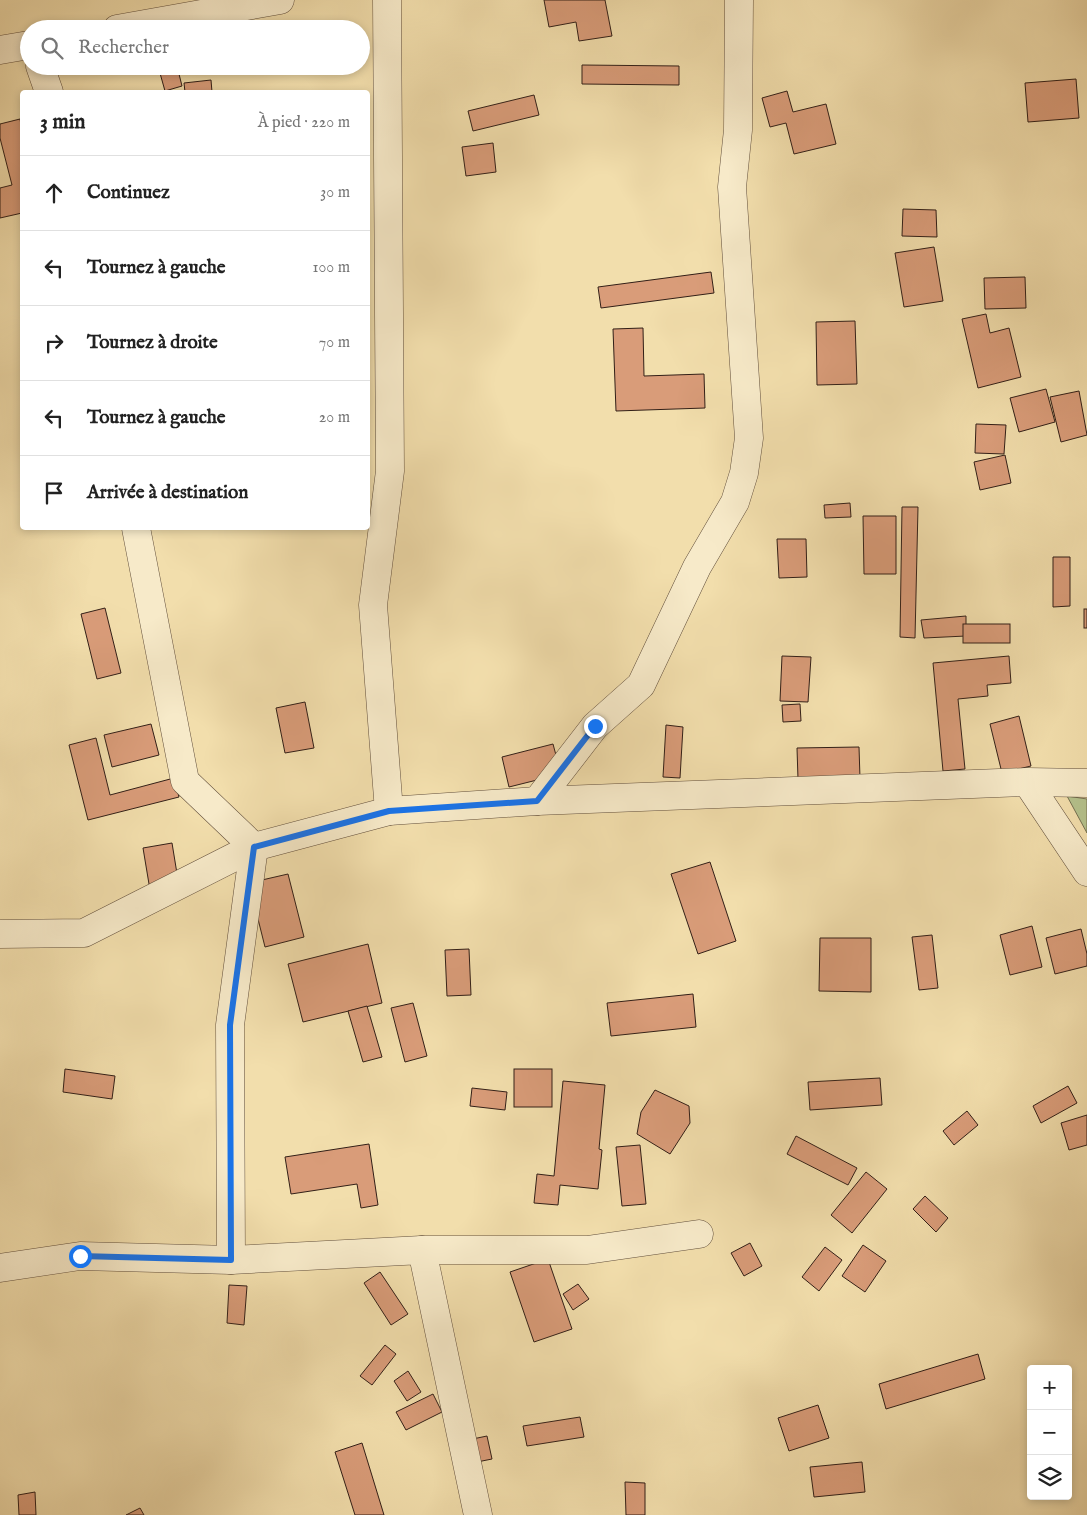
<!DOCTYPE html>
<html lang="fr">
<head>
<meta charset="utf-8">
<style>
	body { margin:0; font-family:"IM FELL English",serif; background:#f6f6f6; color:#222 }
	.controls { position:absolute; right:15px; bottom:15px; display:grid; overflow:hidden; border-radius:5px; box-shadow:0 2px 8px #0003 }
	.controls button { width:45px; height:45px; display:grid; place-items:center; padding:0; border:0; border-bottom:1px solid #e0e0e0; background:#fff; color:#222; font:25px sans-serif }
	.stop { position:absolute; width:15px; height:15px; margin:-11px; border:4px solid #1a73e8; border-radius:50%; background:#fff }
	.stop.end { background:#1a73e8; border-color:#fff; box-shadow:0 1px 5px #0008 }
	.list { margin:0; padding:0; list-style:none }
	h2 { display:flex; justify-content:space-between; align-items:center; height:65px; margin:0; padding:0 20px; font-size:21px }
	h2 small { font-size:16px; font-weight:400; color:#767676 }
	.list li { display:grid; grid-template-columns:32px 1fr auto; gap:15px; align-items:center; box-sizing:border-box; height:75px; padding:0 20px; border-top:1px solid #e0e0e0 }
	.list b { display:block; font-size:19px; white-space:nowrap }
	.list em { font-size:16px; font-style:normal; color:#767676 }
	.icon { flex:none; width:28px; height:28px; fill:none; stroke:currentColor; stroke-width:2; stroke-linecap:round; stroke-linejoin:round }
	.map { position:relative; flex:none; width:1087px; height:1515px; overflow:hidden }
	.search { position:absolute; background:#fff; box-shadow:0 2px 8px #0003; left:20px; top:20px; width:350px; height:55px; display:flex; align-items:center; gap:12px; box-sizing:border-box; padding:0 18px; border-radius:28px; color:#767676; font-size:19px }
	.panel { position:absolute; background:#fff; box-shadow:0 2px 8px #0003; left:20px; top:90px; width:350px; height:440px; border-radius:5px }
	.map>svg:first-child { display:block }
	.green { fill:#b5c28d; stroke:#747052 }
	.building { fill:#d99c79; stroke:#321f17 }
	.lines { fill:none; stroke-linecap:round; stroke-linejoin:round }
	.minor-casing { stroke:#624f3c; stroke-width:29 }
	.minor { stroke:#f7eac9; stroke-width:28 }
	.route { stroke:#1a73e8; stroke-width:6 }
</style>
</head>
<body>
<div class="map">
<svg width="1087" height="1515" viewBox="0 0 1087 1515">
	<rect width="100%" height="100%" fill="#f2deac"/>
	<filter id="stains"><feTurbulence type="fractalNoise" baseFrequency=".004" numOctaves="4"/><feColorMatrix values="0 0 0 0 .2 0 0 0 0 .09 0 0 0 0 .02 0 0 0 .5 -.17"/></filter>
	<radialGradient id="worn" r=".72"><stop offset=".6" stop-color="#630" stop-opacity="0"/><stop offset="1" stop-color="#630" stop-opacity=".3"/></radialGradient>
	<path class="green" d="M1067,796L1087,799V833Z"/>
	<g class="building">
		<path d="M544,0H605L612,36L579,41L576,22L549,27Z"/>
		<path d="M582,65L679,66V85L582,84Z"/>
		<path d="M158,66H177L182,86L165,91Z"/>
		<path d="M1076,79L1079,118L1028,122L1025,83Z"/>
		<path d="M211,80L212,92H185L184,83Z"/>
		<path d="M787,91L793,112L826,104L836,144L794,154L786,123L770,127L762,98Z"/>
		<path d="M534,95L539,115L473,131L468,111Z"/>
		<path d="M20,119L22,131V213L0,218V188L12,185L0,138V124Z"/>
		<path d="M493,143L496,172L466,176L462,147Z"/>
		<path d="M903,209L936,210L937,237L902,236Z"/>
		<path d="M934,247L943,301L904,307L895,253Z"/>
		<path d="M711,272L714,293L601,308L598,287Z"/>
		<path d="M1025,277L1026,308L985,309L984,278Z"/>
		<path d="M986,314L990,333L1009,328L1021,377L978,388L962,319Z"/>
		<path d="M855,321L857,384L817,385L816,322Z"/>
		<path d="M643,328L644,376L704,374L705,408L616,411L613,329Z"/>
		<path d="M1046,389L1055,422L1019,432L1010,398Z"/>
		<path d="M1079,391L1087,435L1061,442L1050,397Z"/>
		<path d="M976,424L1006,425L1004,454L975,453Z"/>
		<path d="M1005,455L1011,483L980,490L974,462Z"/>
		<path d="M850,503L851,517L825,518L824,505Z"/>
		<path d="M902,507H918L915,638L900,637Z"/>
		<path d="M863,516H896V574H864Z"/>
		<path d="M777,539H806L807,577L779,578Z"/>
		<path d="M1053,557H1070V606L1053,607Z"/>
		<path d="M105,608L121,673L97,679L81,614Z"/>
		<rect x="1084" y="609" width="3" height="19"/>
		<path d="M966,616V636L924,638L921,620Z"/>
		<rect x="963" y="624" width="47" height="19"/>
		<path d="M782,656L811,657L808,702L780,701Z"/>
		<path d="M1009,656L1011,683L987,685L988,696L958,699L965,769L943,771L933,663Z"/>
		<path d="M305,702L314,748L285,753L276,708Z"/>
		<path d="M800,704L801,721L783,722L782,705Z"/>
		<path d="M1019,716L1031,766L1002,773L990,724Z"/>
		<path d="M151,724L159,755L112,767L104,735Z"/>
		<path d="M666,725L683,727L680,778L663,777Z"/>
		<path d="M96,738L110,795L174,778L179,797L88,820L69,745Z"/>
		<path d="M553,744L561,774L509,787L502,757Z"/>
		<path d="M859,747L860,778L798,779L797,748Z"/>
		<path d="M172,843L180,892L151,896L143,848Z"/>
		<path d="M710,862L736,941L698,954L671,874Z"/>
		<path d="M288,874L304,937L265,947L249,883Z"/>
		<path d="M1032,926L1042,967L1010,975L1000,935Z"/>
		<path d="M1081,929L1087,954V966L1055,974L1046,938Z"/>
		<path d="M932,935L938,988L919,990L912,937Z"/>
		<path d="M820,938H871V992L819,991Z"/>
		<path d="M368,944L382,1003L303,1022L288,964Z"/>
		<path d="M469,949L471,995L447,996L445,950Z"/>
		<path d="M693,994L696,1027L611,1036L607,1003Z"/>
		<path d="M413,1003L427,1056L405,1062L391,1008Z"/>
		<path d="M367,1006L382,1057L363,1062L348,1011Z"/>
		<path d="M65,1069L115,1076L112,1099L63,1092Z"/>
		<rect x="514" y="1069" width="38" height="38"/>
		<path d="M880,1078L882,1105L810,1110L808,1082Z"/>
		<path d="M563,1081L605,1085L599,1149L602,1150L598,1189L560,1185L558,1205L534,1203L537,1174L554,1176Z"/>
		<path d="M1068,1086L1077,1103L1041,1123L1033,1106Z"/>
		<path d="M472,1088L507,1092L505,1110L470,1106Z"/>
		<path d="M655,1090L689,1106L690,1123L670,1154L637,1134L641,1112Z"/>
		<path d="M967,1111L978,1125L954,1145L943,1131Z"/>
		<path d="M1087,1115V1145L1069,1150L1061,1123Z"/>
		<path d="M796,1136L857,1168L848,1185L787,1154Z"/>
		<path d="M369,1144L378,1205L361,1208L357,1184L291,1194L285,1157Z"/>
		<path d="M640,1145L646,1204L622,1206L616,1147Z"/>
		<path d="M866,1172L887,1189L852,1233L831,1215Z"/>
		<path d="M925,1196L948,1218L936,1232L913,1209Z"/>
		<path d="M750,1243L762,1266L744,1276L731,1253Z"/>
		<path d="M863,1245L886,1261L865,1292L842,1276Z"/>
		<path d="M825,1247L842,1260L819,1291L802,1277Z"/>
		<path d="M548,1259L572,1329L534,1342L510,1272Z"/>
		<path d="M380,1272L408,1314L391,1325L364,1283Z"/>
		<path d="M578,1284L589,1299L573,1310L563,1294Z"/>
		<path d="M229,1285L247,1286L244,1325L227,1323Z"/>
		<path d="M385,1345L396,1354L372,1385L360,1376Z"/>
		<path d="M978,1354L985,1379L886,1409L879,1384Z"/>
		<path d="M408,1371L421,1392L407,1401L394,1381Z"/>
		<path d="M433,1394L442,1412L406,1430L396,1412Z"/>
		<path d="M818,1405L829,1438L789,1451L778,1418Z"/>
		<path d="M580,1417L584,1437L527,1446L523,1426Z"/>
		<path d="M487,1436L492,1459L467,1464L463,1441Z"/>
		<path d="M362,1443L384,1515H355L335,1452Z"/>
		<path d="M862,1462L865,1492L814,1497L810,1467Z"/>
		<path d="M625,1482L645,1483V1515H626Z"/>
		<path d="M35,1492L36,1515H19L18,1495Z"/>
		<path d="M140,1508L144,1515H126Z"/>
	</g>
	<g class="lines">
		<g class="minor-casing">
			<g id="minor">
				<path d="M387,0L390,471L373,605L389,811"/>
				<path d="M117,29L280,0"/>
				<path d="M0,50L29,45"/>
				<path d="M40,66L49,92"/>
				<path d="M136,528L185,781L254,847"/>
				<path d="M1027,782L1087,872"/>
				<path d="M537,801L595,726L641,685L697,567L735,502L744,473L749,438L732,187L738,130L739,0"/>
				<path d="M0,934L84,933L254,847L389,811L537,801L1027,782L1087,783"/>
				<path d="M422,1250H587L699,1234"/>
				<path d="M231,1260L230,1025L254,847"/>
				<path d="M0,1268L80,1256L231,1260L422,1250L478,1515"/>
			</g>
		</g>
		<use href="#minor" class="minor"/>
	</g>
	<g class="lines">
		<path class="route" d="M80,1256L231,1260L230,1025L254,847L389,811L537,801L595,726"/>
	</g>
	<rect width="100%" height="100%" filter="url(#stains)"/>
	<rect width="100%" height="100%" fill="url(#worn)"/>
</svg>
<div class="controls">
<button>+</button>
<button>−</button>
<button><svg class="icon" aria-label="layers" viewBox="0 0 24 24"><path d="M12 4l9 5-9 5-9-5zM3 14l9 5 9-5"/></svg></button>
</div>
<div class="stop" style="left:80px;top:1256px"></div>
<div class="stop end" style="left:595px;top:726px"></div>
<div class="search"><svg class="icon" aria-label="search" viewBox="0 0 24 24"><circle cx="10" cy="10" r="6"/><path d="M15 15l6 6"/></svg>Rechercher</div>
<section class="panel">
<h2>3 min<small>À pied · 220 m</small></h2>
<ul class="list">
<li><svg class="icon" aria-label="ahead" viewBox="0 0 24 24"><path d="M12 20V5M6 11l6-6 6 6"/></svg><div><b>Continuez</b></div><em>30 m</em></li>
<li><svg class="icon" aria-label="left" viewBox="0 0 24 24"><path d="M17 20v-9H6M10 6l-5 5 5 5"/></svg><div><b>Tournez à gauche</b></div><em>100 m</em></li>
<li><svg class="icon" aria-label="right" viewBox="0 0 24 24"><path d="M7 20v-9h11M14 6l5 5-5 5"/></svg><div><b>Tournez à droite</b></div><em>70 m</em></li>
<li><svg class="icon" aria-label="left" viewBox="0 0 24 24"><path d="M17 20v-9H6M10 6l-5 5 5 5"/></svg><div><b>Tournez à gauche</b></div><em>20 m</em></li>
<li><svg class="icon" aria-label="arrive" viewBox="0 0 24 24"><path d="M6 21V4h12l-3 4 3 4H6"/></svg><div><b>Arrivée à destination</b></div></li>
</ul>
</section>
</div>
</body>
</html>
